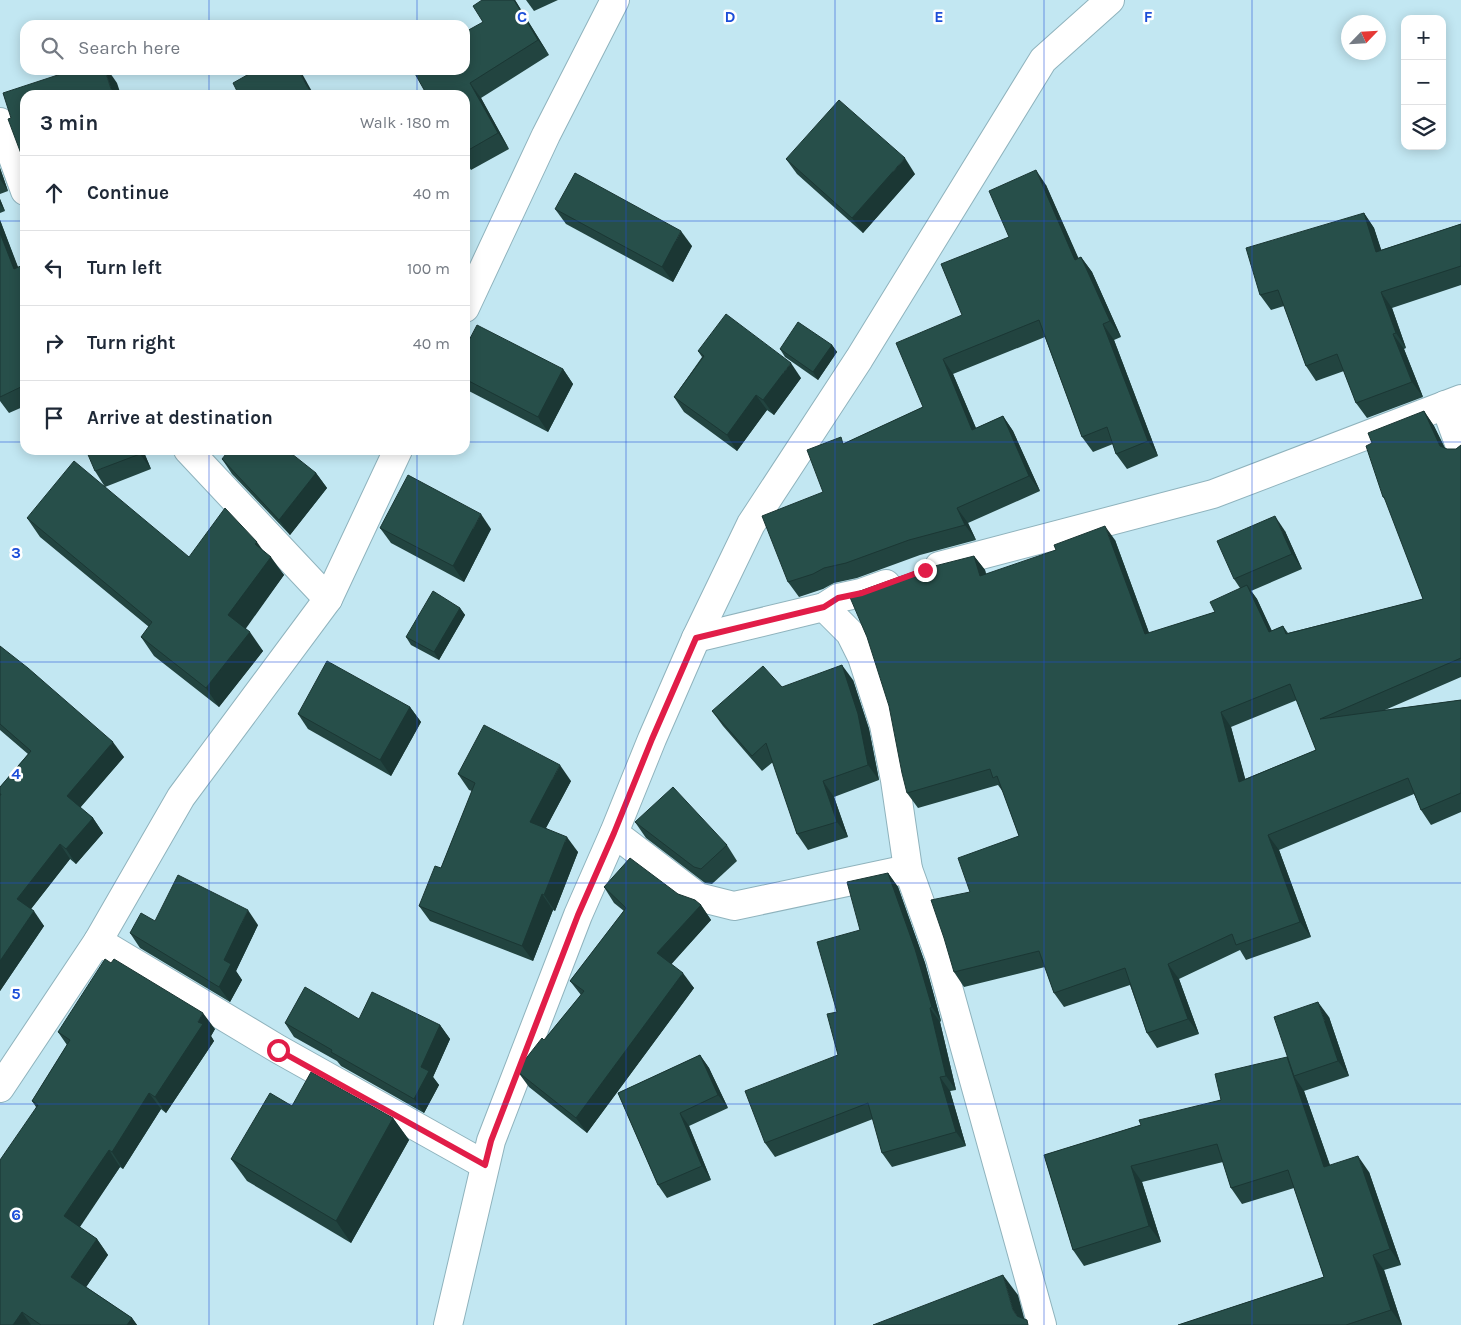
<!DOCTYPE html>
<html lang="en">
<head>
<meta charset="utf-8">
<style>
	body { margin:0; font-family:Karla,sans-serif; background:#f2f2f3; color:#1f2937 }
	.controls { position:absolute; right:15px; top:15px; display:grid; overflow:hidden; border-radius:10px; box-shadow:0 2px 12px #0003 }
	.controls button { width:45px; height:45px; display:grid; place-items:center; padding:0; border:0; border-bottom:1px solid #e0e1e3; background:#fff; color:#1f2937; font:25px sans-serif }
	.compass { position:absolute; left:1341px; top:15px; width:45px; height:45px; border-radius:50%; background:#fff; box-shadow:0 2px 12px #0003; rotate:65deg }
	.stop { position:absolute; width:15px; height:15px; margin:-11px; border:4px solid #e11d48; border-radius:50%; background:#fff }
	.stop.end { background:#e11d48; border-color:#fff; box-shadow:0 1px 5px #0008 }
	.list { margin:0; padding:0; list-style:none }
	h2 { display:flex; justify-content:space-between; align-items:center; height:65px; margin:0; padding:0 20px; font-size:21px }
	h2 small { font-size:16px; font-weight:400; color:#747a83 }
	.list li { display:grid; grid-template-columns:32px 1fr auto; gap:15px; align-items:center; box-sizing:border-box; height:75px; padding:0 20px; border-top:1px solid #e0e1e3 }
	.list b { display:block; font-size:19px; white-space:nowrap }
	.list em { font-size:16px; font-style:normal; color:#747a83 }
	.icon { flex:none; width:28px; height:28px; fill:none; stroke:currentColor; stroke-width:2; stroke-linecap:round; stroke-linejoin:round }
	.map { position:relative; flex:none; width:1461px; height:1325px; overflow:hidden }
	.search { position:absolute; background:#fff; box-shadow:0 2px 12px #0003; left:20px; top:20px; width:450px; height:55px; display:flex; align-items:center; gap:12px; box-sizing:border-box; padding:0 18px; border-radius:15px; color:#747a83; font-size:19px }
	.panel { position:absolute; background:#fff; box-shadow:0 2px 12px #0003; left:20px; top:90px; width:450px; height:365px; border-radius:15px }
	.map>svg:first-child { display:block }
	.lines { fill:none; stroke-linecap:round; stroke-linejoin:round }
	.minor-casing { stroke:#8fb3bd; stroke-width:30 }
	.minor { stroke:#fff; stroke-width:28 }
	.wall { fill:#224440; fill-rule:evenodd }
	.shaded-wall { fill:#1b3734 }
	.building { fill:#274f4a; stroke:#1b3734; fill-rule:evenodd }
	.route { stroke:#e11d48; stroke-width:6 }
	.grid { fill:none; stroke:#1d4ed8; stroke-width:1; stroke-opacity:0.55 }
	.grid-label { font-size:16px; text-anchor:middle; font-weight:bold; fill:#1d4ed8; stroke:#fff; stroke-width:5; stroke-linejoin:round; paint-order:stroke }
</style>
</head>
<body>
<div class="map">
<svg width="1461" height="1325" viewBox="0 0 1461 1325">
	<rect width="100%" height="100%" fill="#c2e7f2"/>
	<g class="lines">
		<g class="minor-casing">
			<g id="minor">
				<path d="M0,122L25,191"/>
				<path d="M465,308L546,135L615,0"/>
				<path d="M1445,405L1461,449"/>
				<path d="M188,450L328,599"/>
				<path d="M939,566L1213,494L1461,399"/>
				<path d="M824,607L850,633L862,657L884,725L895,780L908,869L940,958L1042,1325"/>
				<path d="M696,638L824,607L838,598L861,593L886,584"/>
				<path d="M614,833L698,897L734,906L908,869"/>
				<path d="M98,941L278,1049L485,1165"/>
				<path d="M0,1088L98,941L181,797L328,599L398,450"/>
				<path d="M448,1325L491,1141L578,915L614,833L652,739L696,638L751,524L859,359L1043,60L1110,0"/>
			</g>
		</g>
		<use href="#minor" class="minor"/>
	</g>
	<g class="wall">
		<path d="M482,0H515L549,55L481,98L509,149L471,170L465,161V95L483,22Z"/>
		<path d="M526,0H558L534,11Z"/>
		<path d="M786,159L915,174L863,233L797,174Z"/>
		<path d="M0,168L8,191L0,194Z"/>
		<path d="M1046,185L1078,258L1081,257L1092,272L1121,337L1114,340L1158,456L1127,469L1116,454L1113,444L1093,452L1082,437L1045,337L953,374L976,428L1003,416L1013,431L1040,491L968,523L976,540L920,555L857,578L834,583L823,589L799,597L788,582L845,443L923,407L962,315L1009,237Z"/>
		<path d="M0,199L5,211L0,213Z"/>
		<path d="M555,209L692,246L673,282L566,224Z"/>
		<path d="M1364,213L1374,228L1381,250L1461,224V285L1392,308L1406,348L1404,349L1423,397L1367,418L1356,403L1344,371L1316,381L1306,366L1284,306L1271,310L1260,295Z"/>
		<path d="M0,220L18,268L25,264V406L9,413L0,401Z"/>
		<path d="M832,345L837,352L818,380L785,357L780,349Z"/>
		<path d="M465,348L563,369L573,384L548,432L465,389Z"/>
		<path d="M698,351L801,378L774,415L767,410L737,451L684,412L674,397L702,357Z"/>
		<path d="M1424,411L1434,426L1445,448L1447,449H1456L1461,445V677L1385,710L1461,700V812L1431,825L1421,810L1414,794L1279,850L1311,937L1246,960L1240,950L1179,979L1199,1034L1157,1048L1147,1033L1130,985L1064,1007L1054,993L1045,967L964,987L954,972L970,892L1019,836L1003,792L998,785L918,808L907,793L974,556L985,570L986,574L1115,540L1149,633L1215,612L1240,588L1234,579L1285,531L1302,569L1251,591L1257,599L1272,631L1283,626L1288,633L1423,599L1386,501L1383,497L1372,443ZM1297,700L1316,750L1245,779L1231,727Z"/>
		<path d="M143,450L151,469L105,487L95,471Z"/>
		<path d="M222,459L316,473L327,488L290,535L232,474Z"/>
		<path d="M27,518L189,557L264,551L284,575L245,628L263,651L219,707L154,656L141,637L149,627L40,537Z"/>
		<path d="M380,528L491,529L464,582L391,543Z"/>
		<path d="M460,608L465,615L439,660L411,645L406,637Z"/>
		<path d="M0,646L124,757L80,808L93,818L103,833L76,864L70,859L31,909L44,926L0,991V787L28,754L0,730Z"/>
		<path d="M853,680L869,729L879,780L834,797L848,837L808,850L797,834L773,762L762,771L723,726L712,711L782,687Z"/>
		<path d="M410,707L421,722L391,776L308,729L298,714Z"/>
		<path d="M458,774L571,781L546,828L578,852L555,911L553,910L533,961L430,921L419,906L441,868L472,791L469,790Z"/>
		<path d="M635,822L727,845L737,861L712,884L705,883L646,838Z"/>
		<path d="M888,873L898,887L925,963L941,1021L940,1022L956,1090L950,1091L966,1146L892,1167L882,1153L873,1119L775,1157L765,1143L838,1055L837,1012L860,930Z"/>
		<path d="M604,887L678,894L701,905L711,920L671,964L694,988L587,1133L529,1087L518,1072L581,995L570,981L624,911L614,903Z"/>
		<path d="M155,921L258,925L236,971L242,980L230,1002L140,948L130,933Z"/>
		<path d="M1329,1017L1349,1076L1304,1091L1330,1165L1369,1172L1401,1265L1384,1270L1402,1325H1178L1324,1277L1294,1188L1242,1204L1231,1188L1223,1162L1142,1182L1161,1242L1084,1266L1073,1250L1044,1155L1221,1100L1287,1057Z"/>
		<path d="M359,1019L440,1025L450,1039L433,1077L439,1085L424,1113L341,1066L337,1061L294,1037L285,1023Z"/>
		<path d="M215,1029L211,1036L214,1041L166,1113L161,1109L123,1169L120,1167L79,1227L97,1239L108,1255L86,1287L132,1318L137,1325H0L36,1107L32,1101L67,1045L58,1032Z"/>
		<path d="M700,1055L709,1068L728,1108L689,1126L711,1180L667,1198L658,1185L618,1093Z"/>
		<path d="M393,1118L409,1140L351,1243L247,1181L231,1159Z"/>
	</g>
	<g class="shaded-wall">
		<path d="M514,0H515L549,55L538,40Z"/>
		<path d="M105,70H108L117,83L121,95H113Z"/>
		<path d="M298,70H300L314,95H312Z"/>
		<path d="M470,83L481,98L509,149L498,133Z"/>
		<path d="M905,158L915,174L863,233L852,218Z"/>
		<path d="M0,168L8,191L0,179Z"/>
		<path d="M1036,170L1046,185L1086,275L1075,260Z"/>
		<path d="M0,199L5,211L0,204Z"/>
		<path d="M1364,213L1374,228L1387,267L1376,252Z"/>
		<path d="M0,220L25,285L14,269L0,233Z"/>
		<path d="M681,231L692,246L673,282L662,267Z"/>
		<path d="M1081,257L1092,272L1121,337L1110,321Z"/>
		<path d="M1381,292L1392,308L1406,348L1396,333Z"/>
		<path d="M1103,324L1114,340L1158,456L1148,441Z"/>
		<path d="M1393,334L1404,349L1423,397L1412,382Z"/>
		<path d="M832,345L837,352L818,380L813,372Z"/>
		<path d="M943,359L953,374L983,445L972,430Z"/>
		<path d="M791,363L801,378L774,415L763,400Z"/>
		<path d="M563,369L573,384L548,432L538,417Z"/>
		<path d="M756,395L767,410L737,451L727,435Z"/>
		<path d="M1424,411L1434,426L1451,461L1440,446Z"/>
		<path d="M1003,416L1013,431L1040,491L1029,476Z"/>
		<path d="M139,450H143L151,469L140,454Z"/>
		<path d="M316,473L327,488L290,535L279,520Z"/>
		<path d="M957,508L968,523L976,540L965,525Z"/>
		<path d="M481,514L491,529L464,582L453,566Z"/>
		<path d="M1275,516L1285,531L1302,569L1292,554Z"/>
		<path d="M1105,526L1115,540L1155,649L1145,634Z"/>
		<path d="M257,542L269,559L271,557L284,575L242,634L228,615L255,544Z"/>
		<path d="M974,556L985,570L990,591L980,576Z"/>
		<path d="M1247,585L1257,599L1279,647L1269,632Z"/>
		<path d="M460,608L465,615L439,660L434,652Z"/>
		<path d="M250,632L263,651L219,707L206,688Z"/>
		<path d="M842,665L853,680L869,729L879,780L868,765Z"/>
		<path d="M410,707L421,722L391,776L380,760Z"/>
		<path d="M1221,712L1231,727L1250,796L1239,782Z"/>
		<path d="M113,742L124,757L77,811L67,796Z"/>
		<path d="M560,765L571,781L541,837L530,822Z"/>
		<path d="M823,781L834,797L848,837L837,822Z"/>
		<path d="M93,818L103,833L76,864L66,849Z"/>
		<path d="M1268,835L1279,850L1311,937L1300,922Z"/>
		<path d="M567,837L578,852L555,911L544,895Z"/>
		<path d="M60,844L70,859L27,914L17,899Z"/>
		<path d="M888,873L898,887L925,963L941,1021L932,1007Z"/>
		<path d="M542,894L553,910L533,961L522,946Z"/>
		<path d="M701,905L711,920L668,968L657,953Z"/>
		<path d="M248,910L258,925L236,971L242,980L230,1002L219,987L224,960Z"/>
		<path d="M34,911L44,926L0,991V961Z"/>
		<path d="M1168,964L1179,979L1199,1034L1188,1019Z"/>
		<path d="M683,973L694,988L587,1133L576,1118Z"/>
		<path d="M1318,1002L1329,1017L1349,1076L1338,1061Z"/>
		<path d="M930,1008L940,1022L956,1090L946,1076Z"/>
		<path d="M203,1013L215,1029L211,1036L214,1041L166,1113L155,1097Z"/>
		<path d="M440,1025L450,1039L433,1077L439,1085L424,1113L414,1099L421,1067Z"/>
		<path d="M700,1055L709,1068L728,1108L718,1095Z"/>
		<path d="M1287,1057L1294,1076L1304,1091L1336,1183L1324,1167Z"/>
		<path d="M940,1077L950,1091L966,1146L956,1132Z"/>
		<path d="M149,1093L161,1109L123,1169L112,1152Z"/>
		<path d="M680,1113L689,1126L711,1180L702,1166Z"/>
		<path d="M393,1118L409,1140L351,1243L336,1221Z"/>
		<path d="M109,1150L120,1167L76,1233L64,1216Z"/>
		<path d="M1358,1156L1369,1172L1401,1265L1390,1249Z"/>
		<path d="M1131,1166L1142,1182L1161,1242L1149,1226Z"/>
		<path d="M97,1239L108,1255L82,1293L71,1277Z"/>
		<path d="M1373,1255L1384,1270L1402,1325L1391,1310Z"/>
		<path d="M1003,1275L1018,1295L1026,1325H1023L1013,1310Z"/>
		<path d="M22,1312L31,1325H13Z"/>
		<path d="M132,1318L137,1325H127Z"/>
	</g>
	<g class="building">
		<path d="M482,0H514L538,40L470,83L498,133L465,152V95H427L413,70H465V32L483,22L473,6Z"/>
		<path d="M73,70H105L113,95H25V158L23,159L8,119L11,118L3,93Z"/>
		<path d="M256,70H298L312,95H239L233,83Z"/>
		<path d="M839,100L905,158L852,218L786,159Z"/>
		<path d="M1036,170L1075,260L1081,257L1110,321L1103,324L1148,441L1116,454L1107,427L1082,437L1039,320L943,359L972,430L1003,416L1029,476L957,508L965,525L909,540L846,563L824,568L813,574L788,582L762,516L823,492L807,450L841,437L843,444L923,407L896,343L962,315L941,264L1009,237L989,191Z"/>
		<path d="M575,173L681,231L662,267L555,209Z"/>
		<path d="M1364,213L1376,252L1461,224V266L1381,292L1396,333L1393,334L1412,382L1356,403L1337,354L1306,366L1278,290L1260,295L1246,248Z"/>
		<path d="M0,233L14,269L25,264V385L0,397Z"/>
		<path d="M726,314L791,363L763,400L756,395L727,435L674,397L704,356L698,351Z"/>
		<path d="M798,322L832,345L813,372L780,349Z"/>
		<path d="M477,325L563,369L538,417L465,379V348Z"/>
		<path d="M1424,411L1440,446L1447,449H1456L1461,445V658L1320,719L1461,700V793L1421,810L1408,778L1268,835L1300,922L1236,945L1232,934L1168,964L1188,1019L1147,1033L1125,968L1054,993L1039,951L954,972L944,938L931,900L970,892L958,858L1019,836L997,776L993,778L990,769L907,793L902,773L889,706L867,637L849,595L919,570L974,556L980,576L1056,550L1054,545L1105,526L1145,634L1215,612L1210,602L1247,585L1269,632L1283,626L1286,634L1423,599L1384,497H1383L1366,446L1372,443L1368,433ZM1290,684L1316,750L1239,782L1221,712Z"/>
		<path d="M86,450H139L140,454L95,471Z"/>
		<path d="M229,450H287L316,473L279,520L222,459Z"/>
		<path d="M74,461L189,557L225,508L257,542L255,544L271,557L228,615L250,632L206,688L141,637L152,622L27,518Z"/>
		<path d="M408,475L481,514L453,566L380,528Z"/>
		<path d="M1275,516L1292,554L1234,579L1217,541Z"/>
		<path d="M433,591L460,608L434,652L406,637Z"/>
		<path d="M0,646L28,668L113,742L67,796L93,818L66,849L60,844L17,899L34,911L0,961V796L1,794H0V787L31,751L0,724Z"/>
		<path d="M327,661L410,707L380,760L298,714Z"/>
		<path d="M842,665L858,714L868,765L823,781L837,822L797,834L766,743L752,756L712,711L763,666L782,687Z"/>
		<path d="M484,725L560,765L530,822L567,837L544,895L542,894L522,946L419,906L435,866L441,868L475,783L458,774Z"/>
		<path d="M673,787L727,845L701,869L694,867L635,822Z"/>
		<path d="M630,858L678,894L695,900L701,905L657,953L683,973L576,1118L518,1072L520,1066L542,1038L544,1040L584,991L570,981L626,908L604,887Z"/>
		<path d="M888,873L915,949L932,1007L930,1008L946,1076L940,1077L956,1132L882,1153L868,1103L765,1143L745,1091L838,1055L827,1014L837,1012L817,942L860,930L847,882Z"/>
		<path d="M178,875L248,910L224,960L231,964L219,987L130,933L141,913L155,921Z"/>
		<path d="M105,959L111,963L114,959L203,1013L198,1022L203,1024L155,1097L149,1093L112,1152L109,1150L64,1216L97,1239L71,1277L132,1318L127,1325H41L22,1312L13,1325H0V1160L38,1105L32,1101L70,1040L58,1032Z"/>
		<path d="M305,987L359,1019L372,992L440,1025L421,1067L429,1071L414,1099L331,1052L332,1050L285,1023Z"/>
		<path d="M1318,1002L1338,1061L1294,1076L1274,1017Z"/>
		<path d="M700,1055L718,1095L680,1113L702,1166L658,1185L618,1093Z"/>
		<path d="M1287,1057L1324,1167L1358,1156L1390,1249L1373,1255L1391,1310L1346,1325H1178L1324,1277L1288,1170L1231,1188L1217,1144L1131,1166L1149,1226L1073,1250L1044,1155L1141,1125L1139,1120L1221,1100L1215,1074Z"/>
		<path d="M311,1072L393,1118L336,1221L231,1159L270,1093L292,1106Z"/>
		<path d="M1003,1275L1013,1310L1017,1316L1027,1320L1028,1325H873Z"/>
	</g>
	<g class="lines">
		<path class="route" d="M278,1050L485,1165L491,1141L578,915L614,833L652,739L696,638L824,607L838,598L862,593L925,570"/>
	</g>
	<path class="grid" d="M209,0V25M417,0V25M626,0V1325M835,0V1325M1044,0V1325M1252,0V1325M209,70V95M417,70V95M0,221H25M465,221H1461M0,442H25M465,442H1461M209,450V1325M417,450V1325M0,662H1461M0,883H1461M0,1104H1461"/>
	<g class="grid-label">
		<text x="522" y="22">C</text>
		<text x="730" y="22">D</text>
		<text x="939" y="22">E</text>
		<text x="1148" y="22">F</text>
		<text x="16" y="558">3</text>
		<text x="16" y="779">4</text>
		<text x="16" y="999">5</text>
		<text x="16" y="1220">6</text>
	</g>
</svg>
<div class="controls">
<button>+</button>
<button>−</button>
<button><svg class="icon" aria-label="layers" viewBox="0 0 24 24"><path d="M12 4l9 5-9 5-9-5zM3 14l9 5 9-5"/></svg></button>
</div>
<svg class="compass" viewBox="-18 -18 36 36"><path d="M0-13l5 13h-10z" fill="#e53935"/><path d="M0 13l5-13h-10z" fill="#747a83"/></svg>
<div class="stop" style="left:278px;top:1050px"></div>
<div class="stop end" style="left:925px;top:570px"></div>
<div class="search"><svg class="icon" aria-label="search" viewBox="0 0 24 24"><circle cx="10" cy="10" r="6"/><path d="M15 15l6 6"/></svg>Search here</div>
<section class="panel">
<h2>3 min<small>Walk · 180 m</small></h2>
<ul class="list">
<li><svg class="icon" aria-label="ahead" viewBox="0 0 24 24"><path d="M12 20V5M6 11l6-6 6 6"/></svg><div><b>Continue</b></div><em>40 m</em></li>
<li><svg class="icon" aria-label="left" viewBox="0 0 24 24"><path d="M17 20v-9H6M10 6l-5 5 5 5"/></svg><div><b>Turn left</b></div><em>100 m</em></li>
<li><svg class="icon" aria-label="right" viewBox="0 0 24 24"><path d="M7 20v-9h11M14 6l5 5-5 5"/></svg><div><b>Turn right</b></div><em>40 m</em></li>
<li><svg class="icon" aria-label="arrive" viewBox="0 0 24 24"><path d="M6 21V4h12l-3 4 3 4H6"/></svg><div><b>Arrive at destination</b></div></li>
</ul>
</section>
</div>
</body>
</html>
